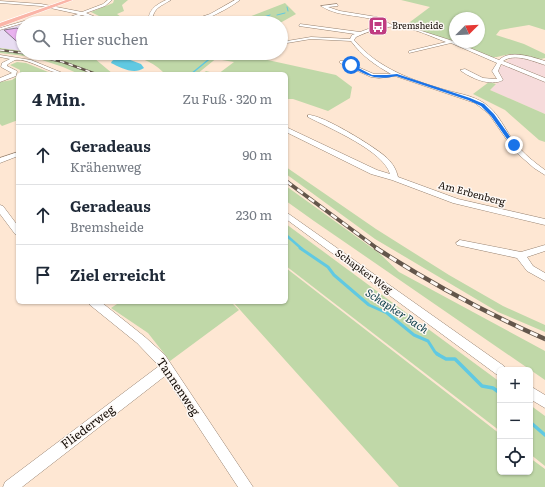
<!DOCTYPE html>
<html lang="de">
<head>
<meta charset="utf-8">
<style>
	body { margin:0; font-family:Literata,serif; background:#f2f2f3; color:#1f2937 }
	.controls { position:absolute; right:12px; bottom:12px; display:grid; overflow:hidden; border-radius:6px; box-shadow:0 1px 3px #0004 }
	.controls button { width:36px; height:36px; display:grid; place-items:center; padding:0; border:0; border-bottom:1px solid #e0e1e3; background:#fff; color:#1f2937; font:20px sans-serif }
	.compass { position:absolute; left:449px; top:12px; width:36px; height:36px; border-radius:50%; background:#fff; box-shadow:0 1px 3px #0004; rotate:66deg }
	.stop { position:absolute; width:12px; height:12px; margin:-9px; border:3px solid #1a73e8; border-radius:50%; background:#fff }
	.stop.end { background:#1a73e8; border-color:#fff; box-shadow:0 1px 4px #0008 }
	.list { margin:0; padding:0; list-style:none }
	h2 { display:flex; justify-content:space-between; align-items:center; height:52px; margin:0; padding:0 16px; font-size:17px }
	h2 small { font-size:13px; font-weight:400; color:#747a83 }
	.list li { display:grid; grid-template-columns:26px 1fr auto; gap:12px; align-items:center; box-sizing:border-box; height:60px; padding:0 16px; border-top:1px solid #e0e1e3 }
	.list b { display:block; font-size:15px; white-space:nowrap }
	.list p { margin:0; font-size:13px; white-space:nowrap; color:#747a83 }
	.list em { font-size:13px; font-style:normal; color:#747a83 }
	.icon { flex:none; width:22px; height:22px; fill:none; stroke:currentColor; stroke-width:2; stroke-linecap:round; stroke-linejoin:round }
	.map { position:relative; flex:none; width:545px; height:487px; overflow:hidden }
	.search { position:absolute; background:#fff; box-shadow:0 1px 3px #0004; left:16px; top:16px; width:272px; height:44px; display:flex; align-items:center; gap:10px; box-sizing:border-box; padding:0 14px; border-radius:22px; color:#747a83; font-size:15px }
	.panel { position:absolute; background:#fff; box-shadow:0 1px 3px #0004; left:16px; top:72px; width:272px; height:232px; border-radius:6px }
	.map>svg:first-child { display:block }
	.commercial { fill:#e8ddf2 }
	.industrial { fill:#f6dbdb }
	.green { fill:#c0d8a8; fill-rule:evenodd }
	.water { fill:#60c9e2 }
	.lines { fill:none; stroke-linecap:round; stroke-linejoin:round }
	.stream-far4 { stroke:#60c9e2; stroke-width:1 }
	.stream-far3 { stroke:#60c9e2; stroke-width:1.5 }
	.stream-far2 { stroke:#60c9e2; stroke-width:2.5 }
	.stream-far1 { stroke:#60c9e2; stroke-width:3 }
	.stream { stroke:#60c9e2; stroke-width:3.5 }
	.building { fill:#e9b2ef; stroke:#8a788c }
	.minor-casing { stroke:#96816f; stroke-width:1 }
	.major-casing { stroke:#fff; stroke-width:1 }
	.minor { fill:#fff; fill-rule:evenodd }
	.major { fill:#fab5a8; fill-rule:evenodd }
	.rail-far2-casing { stroke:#63564b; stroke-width:2.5 }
	.rail-far1-casing { stroke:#63564b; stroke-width:4 }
	.rail-casing { stroke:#63564b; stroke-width:4.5 }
	.rail-far2 { stroke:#fdf8f4; stroke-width:1.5; stroke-dasharray:4.5; stroke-linecap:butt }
	.rail-far1 { stroke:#fdf8f4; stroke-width:2.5; stroke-dasharray:7; stroke-linecap:butt }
	.rail { stroke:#fdf8f4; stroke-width:3; stroke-dasharray:8; stroke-linecap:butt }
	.route { fill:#1a73e8 }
	.labels { text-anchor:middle; stroke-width:3; stroke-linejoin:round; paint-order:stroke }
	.far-poi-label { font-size:9px; fill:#150d07; stroke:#fdf8f4; text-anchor:start }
	.street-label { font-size:10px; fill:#150d07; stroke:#fdf8f4 }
	.water-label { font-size:11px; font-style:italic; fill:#12424d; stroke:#fdf8f4 }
	.near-street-label { font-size:12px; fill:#150d07; stroke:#fdf8f4 }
</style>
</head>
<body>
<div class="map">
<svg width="545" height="487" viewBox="0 0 545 487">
	<rect width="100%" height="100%" fill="#fee7d3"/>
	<path class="commercial" d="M23,24V51L0,48V30Z"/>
	<path class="industrial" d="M511,58H527L545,62V114L490,90L500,80L495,71Z"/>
	<g class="green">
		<path d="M114,0H128L122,5L124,11L117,14L121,17L127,18L128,21L126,22L119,19L107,20L91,12L113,3Z"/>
		<path d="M401,0H545V30L529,25L500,30L496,35L524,44L545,54V58C535,61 523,55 513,54C504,54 498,58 490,57L406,25L430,7ZM455,18H479V42H455Z"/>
		<path d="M285,3L296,14L280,23H216L218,20L236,22Z"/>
		<path d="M0,48L23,51V53H40L69,58L73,57L65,53H88L113,74H79L63,67L33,57L0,53Z"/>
		<path d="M94,53H217L218,57L197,74H158L163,72C148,57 121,50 100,57Z"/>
		<path d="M218,53H252L250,56L336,75L352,87L350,98L328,111L293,99H286V74H202L206,71L218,74L234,62L222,60Z"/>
		<path d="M17,62L26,63L53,74H20V70L10,65Z"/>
		<path d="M18,76V120L2,126L0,124V82L12,80Z"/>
		<path d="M489,82L496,84L490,90L545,114V142L539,140L505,110L473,94Z"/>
		<path d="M286,167L376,229L449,275L503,306L545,325V332L498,312L375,239L286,174Z"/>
		<path d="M286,186L379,253L399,272L545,351V380L314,221L286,201Z"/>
		<path d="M286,224L500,382V431L286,266Z"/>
		<path d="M286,268L500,434V472H530V458L545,469V487H399L233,302H286Z"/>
		<path d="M120,302H231L239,310L170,361L148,333L111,308Z"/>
		<path d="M530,405L545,416V466L530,454Z"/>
	</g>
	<path class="water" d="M125,58L141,64L144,68C134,75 121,68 111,63L112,61L115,59Z"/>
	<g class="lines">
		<g class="stream-far4">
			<path d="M287,7L288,11"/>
			<path d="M277,15L285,13"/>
			<path d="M244,23L270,15"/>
		</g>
		<path class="stream-far3" d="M191,74L213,56V53"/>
		<path class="stream-far2" d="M286,235L302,249"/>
		<path class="stream-far1" d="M300,248L328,267L334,275L369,305L387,313L414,335L428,341L435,352L439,355"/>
		<g class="stream">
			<path d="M437,354L446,359H455L482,386L493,388L500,393"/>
			<path d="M530,422L545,435"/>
		</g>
	</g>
	<path class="building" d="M17,28L23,33V47L4,30Z"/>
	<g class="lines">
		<g class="minor-casing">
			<g id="minor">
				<path d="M108,0H112L105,6L86,13L110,23H104L82,15L65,21L23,23L0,30V28L24,21L64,19L78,14L41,6L0,3V1L41,4L82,12L103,4Z"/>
				<path d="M166,0H171C161,6 151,9 153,23H149C147,11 155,5 166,0Z"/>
				<path d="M235,0H240C225,11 202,23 183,23L210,14Z"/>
				<path d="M337,4L338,6L328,7L340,11L377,17L392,25H403L453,41L499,60C510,49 532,57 545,61V65C532,61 515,53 503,61L545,78V82L501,64L498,71L503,80C491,87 470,78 460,70L465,69L483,78L495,79H497L492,71L497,63L451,43L409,53V51L446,42C432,37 416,29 401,27C386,25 369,31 356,37L354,40C378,69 414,81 449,91C461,94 473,96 484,103C499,113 505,130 515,143C524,154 534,162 545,170V175L534,168L518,154L511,146L489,114L475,103L395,76L379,78L371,77L340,63V61H344L374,74H391C375,65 362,56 351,41L311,39L281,44V42L311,37L350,39L352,35L355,34L299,26L300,24L360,32L368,29L387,25C367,13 340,19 321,6Z"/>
				<path d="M0,55L31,60L65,74C49,74 30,58 15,60C13,61 9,63 7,65V66L17,71L16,76L0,82V78L12,73L1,67L2,63L10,59L0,57Z"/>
				<path d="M308,115C320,113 377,148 387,158C393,164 396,169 398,177L458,199L545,219V225L453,203L392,180L371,174L286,132V127L288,128L377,170L390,174C384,151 329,128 308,117Z"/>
				<path d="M18,152V156L0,163V158Z"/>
				<path d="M0,205L3,206L18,226V235L15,234L0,214Z"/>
				<path d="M286,212L504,366L506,370H500V375L496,374L286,219Z"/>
				<path d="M460,240L521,252L545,245V251L527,257L533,266L545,273V281L527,271L517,258L457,245L456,243Z"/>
				<path d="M89,302H101L145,337L165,355L253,487H238L165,376L22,487H3L5,482L159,366L137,343L90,305Z"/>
				<path d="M530,386L545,395V408L530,399Z"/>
			</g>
		</g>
		<g class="major-casing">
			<path id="major" d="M66,0H73L0,27V23Z"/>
		</g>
		<use href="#minor" class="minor"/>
		<use href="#major" class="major"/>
		<g class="rail-far2-casing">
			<g id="rail-far2">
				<path d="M0,50L23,53"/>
				<path d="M25,53L63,62L96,74"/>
			</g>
		</g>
		<g class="rail-far1-casing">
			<path id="rail-far1" d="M286,181L378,249"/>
		</g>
		<g class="rail-casing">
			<path id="rail" d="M376,248C430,283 486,313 545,339"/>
		</g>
		<use href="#rail-far2" class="rail-far2"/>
		<use href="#rail-far1" class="rail-far1"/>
		<use href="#rail" class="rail"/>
	</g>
	<path class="route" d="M351,64L372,75H387L397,74L470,98L484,104L494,114L516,145L512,146L491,116L481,106L468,100L396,76C376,81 366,75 350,66Z"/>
	<defs>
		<g id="bus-square" transform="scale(1)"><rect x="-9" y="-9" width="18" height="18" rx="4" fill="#c03c81" stroke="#fdf8f4"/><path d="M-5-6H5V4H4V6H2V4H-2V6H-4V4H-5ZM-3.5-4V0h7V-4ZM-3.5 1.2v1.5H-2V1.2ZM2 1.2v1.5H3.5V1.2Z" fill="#fff"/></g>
	</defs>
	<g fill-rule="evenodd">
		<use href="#bus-square" x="378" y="26"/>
	</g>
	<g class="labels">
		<g class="far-poi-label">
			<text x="392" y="29">Bremsheide</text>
		</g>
		<g class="street-label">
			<text transform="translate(472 193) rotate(15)" y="4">Am Erbenberg</text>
			<text transform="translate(364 271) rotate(36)" y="4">Schapker Weg</text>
		</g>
		<g class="water-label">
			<text transform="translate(397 311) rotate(33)" y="4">Schapker Bach</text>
		</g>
		<g class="near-street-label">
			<text transform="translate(178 387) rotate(56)" y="4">Tannenweg</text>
			<text transform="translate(88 427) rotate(-37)" y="4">Fliederweg</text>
		</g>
	</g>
</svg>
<div class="controls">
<button>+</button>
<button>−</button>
<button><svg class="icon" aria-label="locate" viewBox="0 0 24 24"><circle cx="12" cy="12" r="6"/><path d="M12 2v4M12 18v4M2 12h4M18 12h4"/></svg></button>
</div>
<svg class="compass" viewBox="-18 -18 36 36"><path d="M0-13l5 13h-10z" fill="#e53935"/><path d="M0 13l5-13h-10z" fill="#747a83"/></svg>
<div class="stop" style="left:351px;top:65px"></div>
<div class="stop end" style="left:514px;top:145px"></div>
<div class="search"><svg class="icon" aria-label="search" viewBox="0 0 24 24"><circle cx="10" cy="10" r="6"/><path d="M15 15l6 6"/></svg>Hier suchen</div>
<section class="panel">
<h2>4 Min.<small>Zu Fuß · 320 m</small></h2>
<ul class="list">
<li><svg class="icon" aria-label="ahead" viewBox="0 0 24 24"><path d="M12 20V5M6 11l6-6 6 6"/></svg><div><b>Geradeaus</b><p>Krähenweg</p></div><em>90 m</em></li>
<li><svg class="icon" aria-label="ahead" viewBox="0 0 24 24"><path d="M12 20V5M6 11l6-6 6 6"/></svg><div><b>Geradeaus</b><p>Bremsheide</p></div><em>230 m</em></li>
<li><svg class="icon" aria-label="arrive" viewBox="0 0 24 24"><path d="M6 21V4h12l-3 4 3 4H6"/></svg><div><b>Ziel erreicht</b></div></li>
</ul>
</section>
</div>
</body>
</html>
